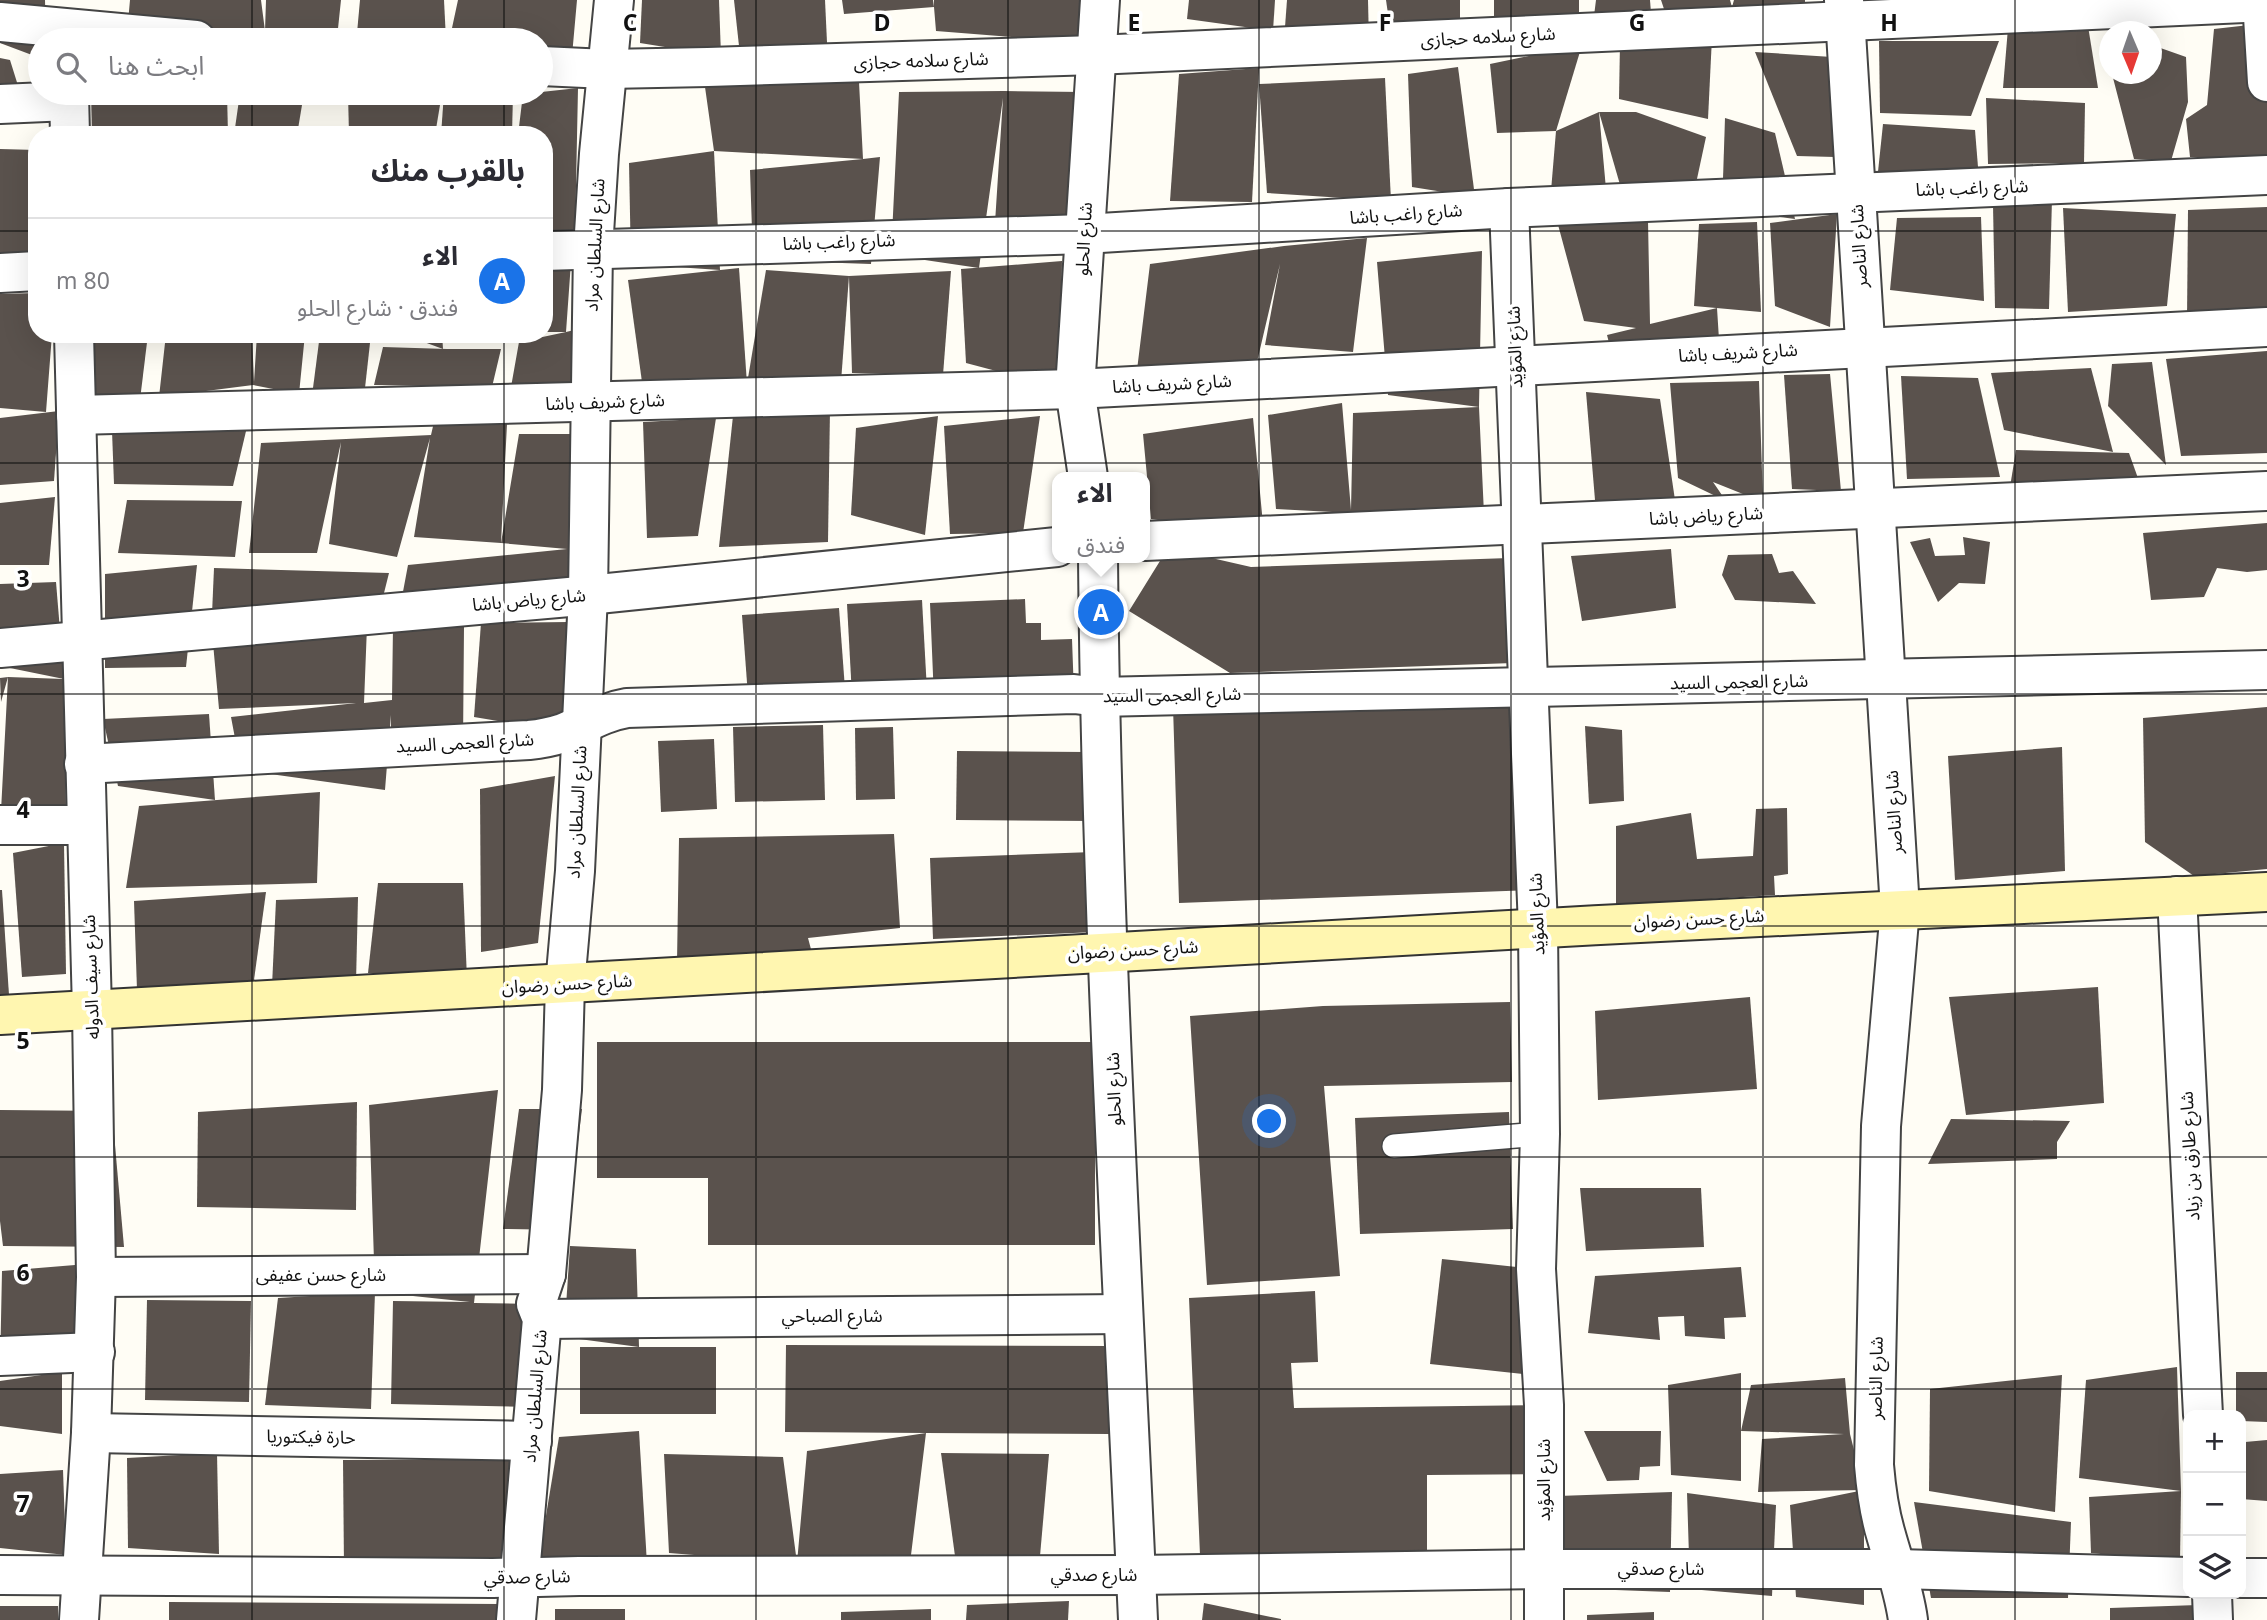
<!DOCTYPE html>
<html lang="ar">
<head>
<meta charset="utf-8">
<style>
	body { margin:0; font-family:Georgia,"Noto Sans Arabic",serif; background:#f7f7f7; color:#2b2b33; direction:rtl }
	.controls { position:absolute; right:21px; bottom:21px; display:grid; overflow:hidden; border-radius:14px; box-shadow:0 7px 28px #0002 }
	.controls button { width:63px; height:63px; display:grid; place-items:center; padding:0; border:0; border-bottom:2px solid #e1e1e2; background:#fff; color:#2b2b33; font:35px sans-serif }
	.compass { position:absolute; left:2099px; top:21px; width:63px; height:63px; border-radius:50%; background:#fff; box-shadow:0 7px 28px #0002; rotate:178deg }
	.you { position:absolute; left:1270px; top:1122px; width:24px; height:24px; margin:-18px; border:5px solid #fff; border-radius:50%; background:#1a73e8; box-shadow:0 0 0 10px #1a73e833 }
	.badge { display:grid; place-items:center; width:46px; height:46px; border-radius:50%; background:#1a73e8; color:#fff; font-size:23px; font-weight:700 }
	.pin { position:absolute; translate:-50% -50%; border:4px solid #fff; box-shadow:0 2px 7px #0006 }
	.popup { position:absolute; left:1052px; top:472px; width:98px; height:91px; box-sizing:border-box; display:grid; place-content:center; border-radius:14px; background:#fff; filter:drop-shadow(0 2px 5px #0005); font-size:23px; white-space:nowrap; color:#7c7c81 }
	.popup b { font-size:26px; color:#2b2b33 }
	.popup::after { content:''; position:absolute; left:50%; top:100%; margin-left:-14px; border:14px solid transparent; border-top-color:#fff }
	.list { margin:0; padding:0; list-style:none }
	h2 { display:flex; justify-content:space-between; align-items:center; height:91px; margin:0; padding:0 28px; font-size:30px }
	h2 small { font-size:23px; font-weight:400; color:#7c7c81 }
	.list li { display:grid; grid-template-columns:46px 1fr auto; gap:21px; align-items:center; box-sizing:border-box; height:126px; padding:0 28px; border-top:2px solid #e1e1e2 }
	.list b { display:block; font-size:26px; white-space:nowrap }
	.list p { margin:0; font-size:23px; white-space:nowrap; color:#7c7c81 }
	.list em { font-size:23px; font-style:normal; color:#7c7c81 }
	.icon { flex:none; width:38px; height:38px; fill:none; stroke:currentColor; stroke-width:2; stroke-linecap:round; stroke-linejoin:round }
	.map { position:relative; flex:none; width:2267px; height:1620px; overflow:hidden; direction:ltr }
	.search { position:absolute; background:#fff; box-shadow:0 7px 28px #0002; left:28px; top:28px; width:525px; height:77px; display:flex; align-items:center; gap:18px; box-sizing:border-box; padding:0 24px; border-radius:38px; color:#7c7c81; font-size:26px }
	.panel { position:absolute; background:#fff; box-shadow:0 7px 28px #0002; left:28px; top:126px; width:525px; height:217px; border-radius:28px; direction:rtl }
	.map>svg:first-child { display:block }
	.building { fill:#5a524d }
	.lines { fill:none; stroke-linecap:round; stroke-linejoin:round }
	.lane-casing { stroke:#444; stroke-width:26 }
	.street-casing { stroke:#444; stroke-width:42 }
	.secondary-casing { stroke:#333; stroke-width:42 }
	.lane { stroke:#fff; stroke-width:23 }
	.street { stroke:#fff; stroke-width:38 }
	.secondary { stroke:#fff6b0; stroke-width:38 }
	.grid { fill:none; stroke:#111; stroke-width:2; stroke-opacity:0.55 }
	.labels { text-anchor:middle; stroke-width:7; stroke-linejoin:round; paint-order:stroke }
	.street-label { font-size:18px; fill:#111; stroke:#fff }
	.grid-label { font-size:23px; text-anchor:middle; font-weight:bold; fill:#111; stroke:#fff; stroke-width:7; stroke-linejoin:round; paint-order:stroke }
</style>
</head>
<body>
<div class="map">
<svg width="2267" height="1620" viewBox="0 0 2267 1620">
	<rect width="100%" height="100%" fill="#fffdf5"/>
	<g class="building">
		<path d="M0,0H45L46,40H40V58L0,43Z"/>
		<path d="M130,0H261L265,31L266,0H341L337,38L128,22Z"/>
		<path d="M360,0H444L446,40H403L357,33Z"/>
		<path d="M458,0H577L571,67L541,57V40H490L452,28Z"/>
		<path d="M642,0H719L721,56L640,43Z"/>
		<path d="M734,0H825L828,64L739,46Z"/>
		<path d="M842,0H933L934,7V0H1084L1085,43L936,31L934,7L844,14Z"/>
		<path d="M1189,0H1275L1273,31L1187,19Z"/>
		<path d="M1287,0H1368L1369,43L1285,27Z"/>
		<path d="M1386,0H1460V28L1389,21Z"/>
		<path d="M1494,0H1579V14L1494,19Z"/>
		<path d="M1596,0H1650L1651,13L1594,16Z"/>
		<path d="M1661,0H1730L1732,7L1665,12Z"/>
		<path d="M1734,0H1805V2L1732,7Z"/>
		<path d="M2267,23V159L2190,157L2186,119L2207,105L2214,29Z"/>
		<path d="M2088,26L2098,88H2003L2008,28Z"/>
		<path d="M1712,37L1708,119L1619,99L1620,43Z"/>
		<path d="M1879,41H1999L1971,116L1880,113Z"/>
		<path d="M1582,45L1556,131L1497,133L1490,64Z"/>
		<path d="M2152,45L2186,57L2188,102L2171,161L2134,159L2112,74H2152Z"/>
		<path d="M1755,52L1832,57L1835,157L1797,156Z"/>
		<path d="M0,58L10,60L20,92H0Z"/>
		<path d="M1458,67L1475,197L1412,187L1408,74Z"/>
		<path d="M1259,68L1252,202L1170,201L1179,74Z"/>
		<path d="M1385,78L1391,201L1267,193L1259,84Z"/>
		<path d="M859,82L863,159L880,157L871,264L753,260L750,170L863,159L714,151L705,87Z"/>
		<path d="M578,88L575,235L544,232V135H518L523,94Z"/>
		<path d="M1004,91L1083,92L1070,250L993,254L1003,98L979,268L891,255L899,92Z"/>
		<path d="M91,93H227L228,135H92Z"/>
		<path d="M240,93H304L297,135H234Z"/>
		<path d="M348,93H442L435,135H349Z"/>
		<path d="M444,93H513L512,135H441Z"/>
		<path d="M1986,98L2085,103L2084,163L1988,164Z"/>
		<path d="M1599,112L1606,189L1551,191L1556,131Z"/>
		<path d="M1599,112H1636L1706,137L1689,216L1625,202Z"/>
		<path d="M1725,118L1775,133L1795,219L1722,209Z"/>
		<path d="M1883,124L1975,130L1981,204L1874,210Z"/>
		<path d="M0,149L37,150V266L0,253Z"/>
		<path d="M714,151L720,270L631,264L629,163Z"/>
		<path d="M2052,199L2049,309L1995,308L1993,205Z"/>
		<path d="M2267,207V314L2187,319L2188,210Z"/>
		<path d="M2063,208L2176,214L2167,306L2068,312Z"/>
		<path d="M1837,214L1830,327L1775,306L1770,223Z"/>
		<path d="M1981,217L1984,301L1890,290L1897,218Z"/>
		<path d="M1557,221H1648L1650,324L1717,308L1721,371L1618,378L1607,335L1636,328L1584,321Z"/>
		<path d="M1757,222L1761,312L1694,306L1699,224Z"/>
		<path d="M1367,238L1353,352L1265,345L1280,264L1253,379L1137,370L1150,264L1284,246Z"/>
		<path d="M1482,251L1479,407L1484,514L1351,513L1276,509L1268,415L1342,403L1351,510L1353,413L1479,407L1388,395L1377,262Z"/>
		<path d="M1062,261L1060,388L966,363L961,269Z"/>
		<path d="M571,262L566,332L591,326L566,403L511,387L519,342L566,332H544V266Z"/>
		<path d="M739,268L747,384L642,382L628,280Z"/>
		<path d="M766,270L849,276L840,395L747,384Z"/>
		<path d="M951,271L943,375L852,373L849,276Z"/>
		<path d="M37,293V334H52L46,412L0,408V294Z"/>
		<path d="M95,334H148L140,400L91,401Z"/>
		<path d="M166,334H252L254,382L257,334H305L299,394L253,385L159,397Z"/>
		<path d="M320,334H371L364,397L313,388Z"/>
		<path d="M442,334L443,349L405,335V334Z"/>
		<path d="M383,347L447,349H501L492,387L374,385Z"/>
		<path d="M2267,351V453L2181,456L2166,359Z"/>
		<path d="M2152,362L2166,465L2108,406L2112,364Z"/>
		<path d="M2091,368L2113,452L2004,430L1991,373Z"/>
		<path d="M1830,374L1841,491L1792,489L1784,375Z"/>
		<path d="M1901,376L1978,378L2000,477L1907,479Z"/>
		<path d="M1759,381L1763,502L1713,482L1726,501L1678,478L1670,383Z"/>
		<path d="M1586,392L1660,399L1675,500H1595Z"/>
		<path d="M830,409L828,542L719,547L733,416Z"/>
		<path d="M59,411L54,481L0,485V418Z"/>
		<path d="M938,416L925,535L851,515L856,428Z"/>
		<path d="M1040,416L1023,533L950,534L944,426Z"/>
		<path d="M716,418L698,536L647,538L643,422Z"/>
		<path d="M1253,418L1264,535L1151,519L1143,434Z"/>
		<path d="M434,422L507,424L501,543L414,537L430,438L397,557L329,544L341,442L317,553H249L261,443L431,435Z"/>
		<path d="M247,427L233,486L114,484L112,431Z"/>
		<path d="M519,434H575L578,550L568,549L569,597H402L408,565L567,549L501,543Z"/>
		<path d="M2016,450L2129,453L2139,481L2010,487Z"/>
		<path d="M55,497L49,565H0V503Z"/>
		<path d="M127,500L242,501L235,557L118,553Z"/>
		<path d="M2267,523V570L2247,572L2217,568L2204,597L2151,600L2143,533Z"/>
		<path d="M1963,537L1990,542L1985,584L1959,583L1938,602L1910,542L1930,538L1935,556L1965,555Z"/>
		<path d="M1168,548L1251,567L1509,558L1513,663L1230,673L1129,611Z"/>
		<path d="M1671,549L1676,608L1582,621L1571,556Z"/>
		<path d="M1772,554L1779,573L1793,571L1816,604L1735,600L1722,575L1728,555Z"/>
		<path d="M197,565L186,667L105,668V574Z"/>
		<path d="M214,568L389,573L382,601L212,614Z"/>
		<path d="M56,582L64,679L0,666V584Z"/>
		<path d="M1025,599L1026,623H1041V640L1072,639L1074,694L934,699L930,603Z"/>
		<path d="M922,600L927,691L852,696L847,604Z"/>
		<path d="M839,608L845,689L748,696L742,615Z"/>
		<path d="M568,622L565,732L474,717L481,623Z"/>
		<path d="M367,626L364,703L392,700L393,626L464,627L463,744L391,728V715L385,790L241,770L231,717L356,703L219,709L213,643Z"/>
		<path d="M8,677L64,679L66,809L1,811L8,677L1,702L0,678Z"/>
		<path d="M1526,694L1533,890L1179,903L1173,706Z"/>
		<path d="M2267,707V869L2194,876L2145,842L2143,718Z"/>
		<path d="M209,714L215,800L118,786L103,719Z"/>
		<path d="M823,725L825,800L735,802L733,727Z"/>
		<path d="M1585,726L1622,730L1624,801L1589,804Z"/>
		<path d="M893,727L895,799L856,800L855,728Z"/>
		<path d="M714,739L717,809L661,812L658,741Z"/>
		<path d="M2062,747L2065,871L1955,880L1948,756Z"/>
		<path d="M957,751L1086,752L1095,821L956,820Z"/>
		<path d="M555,776L538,943L481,952L480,789Z"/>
		<path d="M320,792L317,883L126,888L139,806Z"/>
		<path d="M1787,808L1788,874L1774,876L1775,895L1616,905V826L1691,813L1697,859L1753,856L1756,809Z"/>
		<path d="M894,834L900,928L808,938L812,953L677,962L679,838Z"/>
		<path d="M64,843L66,974L22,977L13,853Z"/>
		<path d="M1093,852L1096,932L933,939L930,858Z"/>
		<path d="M378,883H463L467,979L368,973Z"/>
		<path d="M0,890H2L9,995L0,994Z"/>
		<path d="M266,892L251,1002L137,990L134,901Z"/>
		<path d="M358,897L356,983L272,986L276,900Z"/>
		<path d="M2098,987L2104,1103L1966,1115L1949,997Z"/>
		<path d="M1750,997L1757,1089L1598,1100L1595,1011Z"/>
		<path d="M1510,1002L1512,1082L1324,1086L1340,1276L1207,1285L1190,1016L1323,1006Z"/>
		<path d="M597,1042H1095V1245H708V1178H597Z"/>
		<path d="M498,1090L474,1303L536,1304L534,1407L391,1404L393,1301L470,1302L375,1292L369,1105Z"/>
		<path d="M357,1102L356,1210L197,1207L198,1112Z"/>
		<path d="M519,1109H582L567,1230L503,1229Z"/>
		<path d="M0,1110L112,1111L124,1247L3,1246L0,1221Z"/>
		<path d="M1509,1112L1513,1229L1360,1234L1355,1118Z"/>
		<path d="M1951,1119L2070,1121L2057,1142V1159L1928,1164Z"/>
		<path d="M1580,1188H1701L1704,1247L1586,1251Z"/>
		<path d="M570,1246L636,1249L639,1347L564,1337Z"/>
		<path d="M1442,1259L1536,1269L1523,1374L1430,1364Z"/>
		<path d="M75,1265V1373L62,1372V1434L0,1426V1381L62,1372L0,1369L2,1271Z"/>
		<path d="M1741,1267L1746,1317L1724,1318L1725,1339L1685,1336L1684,1316L1658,1317L1660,1340L1588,1333L1595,1276Z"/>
		<path d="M1315,1291L1318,1362L1291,1363L1294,1408L1544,1405V1474L1427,1475V1552L1200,1555L1189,1298Z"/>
		<path d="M375,1292L371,1409L265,1405L278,1298Z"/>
		<path d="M147,1300L251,1301L249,1402L145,1400Z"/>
		<path d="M786,1345L1112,1346L1111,1434L926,1433L911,1555L797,1563L669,1553L664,1454L783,1457L797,1563L807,1451L926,1433L785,1432Z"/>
		<rect x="580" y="1347" width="136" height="67"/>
		<path d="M2177,1367L2181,1491L2079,1478L2086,1380Z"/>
		<path d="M2236,1372H2267V1422L2241,1421V1415H2236Z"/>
		<path d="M1741,1373V1431L1751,1385L1845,1378L1850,1434L1864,1490V1605L1796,1597L1790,1505L1864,1490L1758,1492L1762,1439L1844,1434L1741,1431V1481L1671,1475L1668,1385Z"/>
		<path d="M2062,1375L2055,1512L1929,1491L1930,1389Z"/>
		<path d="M639,1431L647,1564L539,1558L559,1437Z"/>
		<path d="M1584,1431H1661L1660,1466L1640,1467L1639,1480L1607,1481Z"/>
		<path d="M2267,1440V1501L2241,1499L2245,1442Z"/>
		<path d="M217,1453L219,1554L128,1548L127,1458Z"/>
		<path d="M941,1453L1049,1454L1040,1556H955Z"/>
		<path d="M539,1459V1558L344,1568L343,1460Z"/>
		<path d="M63,1470L66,1555L0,1548V1474Z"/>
		<path d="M2181,1491L2180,1562L2091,1553L2089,1497Z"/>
		<path d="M1672,1492L1670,1592L1561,1588L1558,1496Z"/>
		<path d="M1687,1493L1776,1505L1772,1596L1690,1589Z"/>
		<path d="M1914,1502L2071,1522L2068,1598H1931Z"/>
		<path d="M1069,1601L1068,1620H966L967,1605Z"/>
		<path d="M169,1602L500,1604V1620H169Z"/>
		<path d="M1204,1603L1281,1619V1620H1202Z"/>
		<path d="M2198,1605L2199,1620H2110V1608Z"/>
		<rect x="0" y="1606" width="58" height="14"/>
		<rect x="555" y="1609" width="70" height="11"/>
		<path d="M931,1609V1620H841V1612Z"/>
		<path d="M1654,1612V1620H1587V1615Z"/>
	</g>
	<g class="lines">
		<g class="lane-casing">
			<path id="lane" d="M1394,1146L1540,1134"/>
		</g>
		<g class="street-casing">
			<g id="street">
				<path d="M1844,0L1900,909L1881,1126L1874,1465C1876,1489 1879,1512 1886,1535C1894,1564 1904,1590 1908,1620"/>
				<path d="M2262,0L2267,82"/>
				<path d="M0,22L196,40"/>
				<path d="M541,66L607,69L708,67L1095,55L2267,2"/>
				<path d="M69,93L70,135"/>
				<path d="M0,104L69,101"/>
				<path d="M1509,208L1538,927L1540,1134L1536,1269L1544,1405V1620"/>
				<path d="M544,251L1084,234L1509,208L2267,175"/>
				<path d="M0,273L37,271"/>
				<path d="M74,334L92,1010L96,1277L91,1433L79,1620"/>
				<path d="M76,415L1075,389L2267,327"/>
				<path d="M1088,477L1075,389L1100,0"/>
				<path d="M1145,541L2267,491"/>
				<path d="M1098,558C1101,912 1122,1266 1138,1620"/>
				<path d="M0,648L569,597L1057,547"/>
				<path d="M84,764L529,740C540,739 551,737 563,733C585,724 603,712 627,708L1074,694L1099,697L2267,670"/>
				<path d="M0,825H86"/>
				<path d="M2177,896L2203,1415"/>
				<path d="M96,1277L546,1274"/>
				<path d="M542,1319L1123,1314"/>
				<path d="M0,1356L95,1352"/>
				<path d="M91,1433L532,1441"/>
				<path d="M0,1575L493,1578L579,1576L1136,1575L1543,1569H1898L2188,1577"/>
				<path d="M2241,1578H2267"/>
				<path d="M2212,1594L2213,1620"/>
				<path d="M516,1620L542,1319L536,1304L546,1274L562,1090L565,985L575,871L588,595L593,249L599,154L614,0"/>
			</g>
		</g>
		<g class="secondary-casing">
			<path id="secondary" d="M0,1015C756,973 1511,926 2267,892"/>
		</g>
		<use href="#lane" class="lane"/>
		<use href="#street" class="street"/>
		<use href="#secondary" class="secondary"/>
	</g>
	<path class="grid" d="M252,0V40M504,0V40M756,0V1620M1008,0V1620M1259,0V1620M1511,0V1620M1763,0V1620M2015,0V1620M252,93V135M504,93V135M0,231H37M544,231H2267M252,334V1620M504,334V1620M0,463H2267M0,694H2267M0,926H2267M0,1157H2267M0,1389H2267"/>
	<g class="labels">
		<g class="street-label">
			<text transform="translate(1488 37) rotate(-3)" y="6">شارع سلامه حجازى</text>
			<text transform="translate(921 61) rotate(-2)" y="6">شارع سلامه حجازى</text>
			<text transform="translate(1972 188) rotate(-2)" y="6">شارع راغب باشا</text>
			<text transform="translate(1406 214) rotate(-4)" y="6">شارع راغب باشا</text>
			<text transform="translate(1084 239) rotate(-87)" y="6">شارع الحلو</text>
			<text transform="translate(839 242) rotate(-2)" y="6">شارع راغب باشا</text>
			<text transform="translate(595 245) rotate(-87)" y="6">شارع السلطان مراد</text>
			<text transform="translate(1859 246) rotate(-93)" y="6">شارع الناصر</text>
			<text transform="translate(1515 347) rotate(-92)" y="6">شارع المؤيد</text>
			<text transform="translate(1738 353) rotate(-3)" y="6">شارع شريف باشا</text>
			<text transform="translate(1172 384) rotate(-3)" y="6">شارع شريف باشا</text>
			<text transform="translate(605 402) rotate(-2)" y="6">شارع شريف باشا</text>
			<text transform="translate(1706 516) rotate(-3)" y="6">شارع رياض باشا</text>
			<text transform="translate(529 600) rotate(-5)" y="6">شارع رياض باشا</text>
			<text transform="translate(1739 682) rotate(-1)" y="6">شارع العجمى السيد</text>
			<text transform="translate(1172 695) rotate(-1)" y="6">شارع العجمى السيد</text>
			<text transform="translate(465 743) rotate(-3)" y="6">شارع العجمى السيد</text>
			<text transform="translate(577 812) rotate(-87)" y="6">شارع السلطان مراد</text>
			<text transform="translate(1894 812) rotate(-93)" y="6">شارع الناصر</text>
			<text transform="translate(1537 914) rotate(-92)" y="6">شارع المؤيد</text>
			<text transform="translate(1699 919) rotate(-3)" y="6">شارع حسن رضوان</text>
			<text transform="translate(1133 950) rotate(-3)" y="6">شارع حسن رضوان</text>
			<text transform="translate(91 977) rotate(-92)" y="6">شارع سيف الدوله</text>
			<text transform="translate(567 984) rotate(-3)" y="6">شارع حسن رضوان</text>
			<text transform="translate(1114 1089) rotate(-92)" y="6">شارع الحلو</text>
			<text transform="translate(2190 1156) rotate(-93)" y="6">شارع طارق بن زياد</text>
			<text x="321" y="1281">شارع حسن عفيفى</text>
			<text x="832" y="1322">شارع الصباحي</text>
			<text transform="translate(1876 1378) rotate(-89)" y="6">شارع الناصر</text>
			<text transform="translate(535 1396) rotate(-85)" y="6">شارع السلطان مراد</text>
			<text transform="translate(311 1437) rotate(1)" y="6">حارة فيكتوريا</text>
			<text transform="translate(1544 1480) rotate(-90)" y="6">شارع المؤيد</text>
			<text x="1661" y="1575">شارع صدقي</text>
			<text x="1094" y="1581">شارع صدقي</text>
			<text transform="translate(527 1577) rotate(-1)" y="6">شارع صدقي</text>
		</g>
	</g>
	<g class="grid-label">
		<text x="630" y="31">C</text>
		<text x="882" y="31">D</text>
		<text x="1134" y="31">E</text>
		<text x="1385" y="31">F</text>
		<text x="1637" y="31">G</text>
		<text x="1889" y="31">H</text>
		<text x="23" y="587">3</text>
		<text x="23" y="818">4</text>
		<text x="23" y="1049">5</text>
		<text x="23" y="1281">6</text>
		<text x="23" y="1512">7</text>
	</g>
</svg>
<div class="controls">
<button>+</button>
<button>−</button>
<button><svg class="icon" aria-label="layers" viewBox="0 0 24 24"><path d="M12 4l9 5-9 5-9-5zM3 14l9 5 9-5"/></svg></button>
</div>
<svg class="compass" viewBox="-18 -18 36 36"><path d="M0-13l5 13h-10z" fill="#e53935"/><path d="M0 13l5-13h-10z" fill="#7c7c81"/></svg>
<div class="you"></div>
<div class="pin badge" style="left:1101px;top:612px">A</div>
<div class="popup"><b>الاء</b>فندق</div>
<div class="search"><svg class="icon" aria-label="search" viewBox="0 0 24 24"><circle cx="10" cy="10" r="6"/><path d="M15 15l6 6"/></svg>ابحث هنا</div>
<section class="panel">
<h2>بالقرب منك<small></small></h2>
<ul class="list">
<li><span class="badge">A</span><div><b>الاء</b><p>فندق · شارع الحلو</p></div><em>80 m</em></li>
</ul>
</section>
</div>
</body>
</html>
